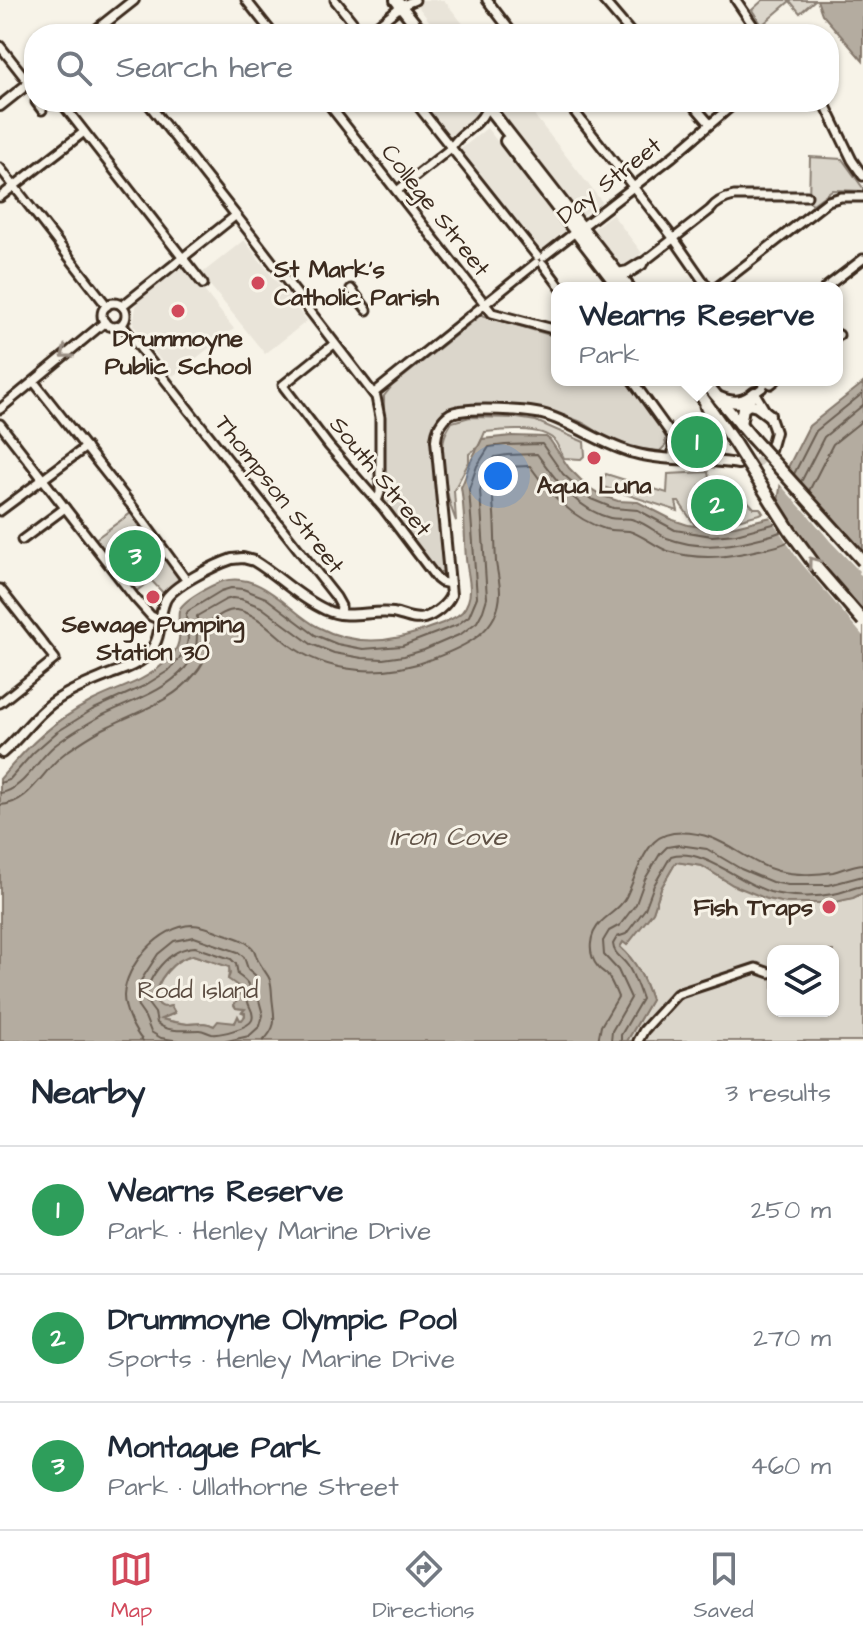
<!DOCTYPE html>
<html lang="en">
<head>
<meta charset="utf-8">
<style>
	body { margin:0; font-family:"Architects Daughter",sans-serif; background:#f6f6f7; color:#1f2937 }
	.controls { position:absolute; right:24px; bottom:24px; display:grid; overflow:hidden; border-radius:16px; box-shadow:0 2px 6px #0004 }
	.controls button { width:72px; height:72px; display:grid; place-items:center; padding:0; border:0; border-bottom:2px solid #e0e1e3; background:#fff; color:#1f2937; font:40px sans-serif }
	.you { position:absolute; left:498px; top:476px; width:28px; height:28px; margin:-20px; border:6px solid #fff; border-radius:50%; background:#1a73e8; box-shadow:0 0 0 12px #1a73e833 }
	.badge { display:grid; place-items:center; width:52px; height:52px; border-radius:50%; background:#d1495b; color:#fff; font-size:26px; font-weight:700 }
	.pin { position:absolute; translate:-50% -50%; border:4px solid #fff; box-shadow:0 2px 8px #0006 }
	.popup { position:absolute; left:551px; top:282px; width:292px; height:104px; box-sizing:border-box; display:grid; place-content:center; border-radius:16px; background:#fff; filter:drop-shadow(0 2px 6px #0005); font-size:26px; white-space:nowrap; color:#747a83 }
	.popup b { font-size:30px; color:#1f2937 }
	.popup::after { content:''; position:absolute; left:50%; top:100%; margin-left:-16px; border:16px solid transparent; border-top-color:#fff }
	.list { margin:0; padding:0; list-style:none }
	h2 { display:flex; justify-content:space-between; align-items:center; height:104px; margin:0; padding:0 32px; font-size:34px }
	h2 small { font-size:26px; font-weight:400; color:#747a83 }
	.list li { display:grid; grid-template-columns:52px 1fr auto; gap:24px; align-items:center; box-sizing:border-box; height:128px; padding:0 32px; border-top:2px solid #e0e1e3 }
	.list b { display:block; font-size:30px; white-space:nowrap }
	.list p { margin:0; font-size:26px; white-space:nowrap; color:#747a83 }
	.list em { font-size:26px; font-style:normal; color:#747a83 }
	.icon { flex:none; width:44px; height:44px; fill:none; stroke:currentColor; stroke-width:2; stroke-linecap:round; stroke-linejoin:round }
	.map { position:relative; flex:none; width:863px; height:1041px; overflow:hidden }
	.search { position:absolute; background:#fff; box-shadow:0 2px 6px #0004; left:24px; right:24px; top:24px; height:88px; display:flex; align-items:center; gap:20px; box-sizing:border-box; padding:0 28px; border-radius:32px; color:#747a83; font-size:30px }
	.sheet { height:488px; background:#fff }
	nav { display:flex; justify-content:space-around; align-items:center; box-sizing:border-box; height:112px; border-top:2px solid #e0e1e3; background:#fff; font-size:22px; color:#747a83 }
	nav a { display:grid; justify-items:center; gap:4px }
	nav .on { color:#d1495b }
	.map>svg:first-child { display:block }
	.built { fill:#e9e4d9 }
	.green { fill:#dbd6cb; stroke:#8b8074; stroke-width:2; fill-rule:evenodd }
	.water { fill:#b4aca0; stroke:#84786c; stroke-width:2; fill-rule:evenodd }
	.pier { fill:#f7f3e8 }
	.lines { fill:none; stroke-linecap:round; stroke-linejoin:round }
	.shore { stroke:#6b5e52; stroke-width:2 }
	.major-tunnel { stroke:#d1cbc0; stroke-width:8; stroke-dasharray:8 4; stroke-linecap:butt }
	.minor-casing { stroke:#3b2a1e; stroke-width:13 }
	.major-casing { stroke:#3b2a1e; stroke-width:14 }
	.highway-casing { stroke:#3b2a1e; stroke-width:16 }
	.minor { stroke:#f7f3e8; stroke-width:7 }
	.major { stroke:#f7f3e8; stroke-width:8 }
	.highway { stroke:#f7f3e8; stroke-width:10 }
	.highway-bridge-casing { stroke:#3b2a1e; stroke-width:16; stroke-linecap:butt }
	.highway-bridge { stroke:#f7f3e8; stroke-width:10 }
	.oneway { stroke:#998e83 }
	.poi-dot { fill:#d1495b; stroke:#f7f3e8; stroke-width:3 }
	.labels { text-anchor:middle; stroke-width:6; stroke-linejoin:round; paint-order:stroke }
	.street-label { font-size:24px; fill:#3b2a1e; stroke:#f7f3e8 }
	.poi-label { font-size:24px; font-weight:bold; fill:#3b2a1e; stroke:#f7f3e8 }
	.park-label { font-size:24px; fill:#5b4c41; stroke:#f7f3e8 }
	.water-label { font-size:26px; font-style:italic; fill:#5f5145; stroke:#f7f3e8 }
</style>
</head>
<body>
<div class="map">
<svg width="863" height="1041" viewBox="0 0 863 1041">
	<rect width="100%" height="100%" fill="#f7f3e8"/>
	<filter id="ink" filterUnits="userSpaceOnUse"><feTurbulence type="fractalNoise" baseFrequency=".0125" numOctaves="2"/><feDisplacementMap in="SourceGraphic" scale="16" xChannelSelector="R" yChannelSelector="G"/><feConvolveMatrix kernelMatrix="1 2 1 2 8 2 1 2 1" color-interpolation-filters="sRGB"/></filter>
	<g filter="url(#ink)">
		<g class="built">
			<path d="M423,0H444L471,34H439L417,5Z"/>
			<path d="M423,102H468L478,115L450,136Z"/>
			<path d="M493,102H524L602,202L582,216Z"/>
			<path d="M487,128L566,230L541,250L461,149Z"/>
			<path d="M612,214L642,253L623,269L593,229Z"/>
			<path d="M244,240L307,321L265,354L201,274Z"/>
			<path d="M184,265L234,329L173,376L133,325L137,301Z"/>
		</g>
		<g class="green">
			<path d="M763,0H815L800,13L790,1L762,25L752,10Z"/>
			<path d="M810,157L842,159L863,188V191L832,190L813,204L809,202Z"/>
			<path d="M481,315L557,337V380H625L656,419L667,440H665L666,445L660,451C643,450 627,448 611,440C600,435 591,426 579,421C538,403 486,402 443,411L432,432L444,570L440,574L384,505V396L392,386Z"/>
			<path d="M470,417L517,418L536,421L584,442L585,455L581,459L564,458C561,453 558,445 554,440C541,426 503,430 485,432L479,446L469,454V462L454,490L456,521C447,499 439,462 444,439C445,433 449,427 452,422Z"/>
			<path d="M706,419L720,454L683,455L679,447V436L685,435Z"/>
			<path d="M708,472L710,483L700,485L702,493L734,486L754,508H760L763,513L713,527L711,521L694,524L679,502H676L678,511L600,486L606,474L667,493L668,474Z"/>
			<path d="M131,513L180,575L179,580L163,593L151,580L135,592L94,540Z"/>
			<path d="M676,862L702,866L733,885L853,898L863,893V1041H627L651,1000C644,979 637,962 620,947L623,942L627,944L653,912L661,888ZM773,951H833V1011H773Z"/>
			<path d="M193,955L230,967L228,979L241,986L242,992L236,997L237,1000L234,1005L236,1008L245,1009L243,1012L245,1013L244,1018L241,1020L238,1019L234,1023L218,1022L214,1026C205,1021 198,1024 188,1024C179,1023 169,1021 161,1019L175,1013L171,1006L164,1008L155,1001C155,980 174,959 193,955Z"/>
		</g>
		<g class="water">
			<path d="M817,0H863V61L822,14Z"/>
			<path d="M863,383V893L853,898L832,903H786L767,899L733,885L702,866L676,862L661,888L653,912L627,945L623,942L620,947C637,962 644,979 651,1000L627,1041H0V779C29,745 52,722 92,701C115,689 142,683 162,665C174,655 181,645 179,629C179,624 178,617 179,611C182,600 212,585 223,581C262,571 289,612 318,627C354,646 393,643 429,628C440,624 454,620 462,612C467,606 470,597 470,590C470,580 467,569 466,559C464,535 465,511 461,487C465,480 466,474 469,466C472,457 478,448 482,439L512,436L546,437L550,440L569,468L588,487L603,496L618,501L638,502L673,520L688,525L711,528L735,526L771,517L777,509L781,481L809,426ZM193,955L229,967L230,974L228,979L242,989V993L236,997L237,1000L234,1005L236,1008L245,1009L242,1012L245,1013V1016L242,1020H240L238,1016L235,1023L218,1021L214,1026C204,1021 198,1024 187,1024C179,1023 169,1021 161,1019L175,1013L171,1006C163,1008 160,1007 155,1000C155,980 174,959 193,955Z"/>
		</g>
		<g class="pier">
			<path d="M785,465L863,552V576L858,573L859,571L830,541L804,510H801L802,509L777,481Z"/>
			<path d="M774,494L797,529L863,612V636L797,558L768,514L773,511Z"/>
		</g>
		<g class="lines">
			<g class="shore">
				<path d="M794,474L816,431L863,393"/>
				<path d="M801,482L824,437L863,405"/>
				<path d="M809,491L833,444L863,420"/>
				<path d="M0,783L9,780L33,753L57,732L92,710L144,686L168,671L179,659L186,649L188,639L186,615L188,611L221,591L231,588L243,589L266,598L315,635L337,644L363,649L402,646L457,625L469,616L477,597L469,489L477,466L489,447L505,445L542,444L563,474L591,499L613,508L638,510L675,530L712,536L736,534L777,523"/>
				<path d="M0,793C21,792 38,759 54,746C68,735 85,725 101,716C130,701 162,694 185,668C201,649 196,637 197,616L225,600L232,598L241,599L261,607L311,644L334,653L362,658L383,659L404,656L424,650L461,634L477,622L483,611L487,598L480,491L486,470L495,457L507,455L537,454C556,480 576,509 610,518C618,520 627,517 634,520C646,523 656,533 667,538C695,549 724,547 752,540C763,537 772,536 782,531"/>
				<path d="M0,805C30,804 43,769 65,753C78,744 92,734 107,727C138,711 172,702 195,674C209,658 209,642 210,622C217,617 227,609 237,610C256,613 273,632 287,643C328,675 385,677 432,659C464,647 500,632 500,592C500,582 497,571 496,562C495,545 495,529 494,513C492,496 492,481 504,467L530,466C549,493 572,519 605,529C613,531 621,530 629,531C641,534 656,547 668,551C700,561 728,557 759,550C770,548 779,547 789,541"/>
				<path d="M195,947L231,959L236,964L238,975C247,981 251,985 249,996C249,998 247,1000 248,1002C249,1008 255,1012 252,1020C249,1028 219,1035 212,1034C207,1033 204,1030 199,1030C186,1030 168,1033 157,1023L155,1013L146,1001C146,976 170,948 195,947Z"/>
				<path d="M143,1041C134,1031 124,1010 124,996C125,965 160,926 192,925C202,925 212,929 222,933C233,937 246,939 254,950C256,954 256,958 259,962C268,978 271,974 272,995C273,1015 280,1024 263,1041"/>
				<path d="M180,1041L161,1038L151,1032L145,1017L138,1007L136,992L140,982L158,954L174,941L194,937L238,952L244,957L248,969L255,975L258,982L259,1000L263,1015L260,1026L249,1036L227,1041"/>
				<path d="M598,1041L601,1026L618,997C615,990 612,981 607,975C604,972 600,970 598,967C587,954 589,934 601,922C610,913 620,909 626,897C635,879 640,857 654,842C668,828 695,832 712,838C735,847 754,865 778,871C795,875 817,875 833,872C844,869 852,865 863,864"/>
				<path d="M611,1041L612,1031L631,998L618,970L604,955L603,941L609,931L620,925L636,904L645,879L660,854L667,847L679,845L707,849L741,869L772,882L788,885H829L863,876"/>
				<path d="M621,1041V1035L642,999C638,987 634,976 628,966C622,957 614,955 613,944L617,937L626,934L645,909L654,885L671,856C703,847 740,883 770,892C789,897 814,898 833,894C843,893 853,887 863,886"/>
			</g>
			<path class="major-tunnel" d="M743,464L758,462L769,452"/>
			<g class="minor-casing">
				<g id="minor">
					<path d="M246,0L273,34"/>
					<path d="M335,0L362,34"/>
					<path d="M487,0L513,34"/>
					<path d="M603,0L632,34"/>
					<path d="M736,0L759,34"/>
					<path d="M367,34L401,6L415,0"/>
					<path d="M0,46L29,83"/>
					<path d="M36,102L42,110"/>
					<path d="M61,102L203,284"/>
					<path d="M147,102L253,237L376,397L380,417V493L377,501"/>
					<path d="M327,102L492,313L557,330"/>
					<path d="M415,102L537,256"/>
					<path d="M567,102L674,239L708,288"/>
					<path d="M691,102L710,124"/>
					<path d="M824,102L852,160L863,176"/>
					<path d="M0,168L107,306"/>
					<path d="M397,191L451,148C458,133 477,128 484,113"/>
					<path d="M0,197L84,132"/>
					<path d="M543,257L672,157L736,102"/>
					<path d="M543,264L561,288"/>
					<path d="M641,264L710,210C716,202 724,198 734,196H807"/>
					<path d="M716,288L828,201L841,197H863"/>
					<path d="M825,288L863,259"/>
					<path d="M351,289L367,310"/>
					<circle cx="114" cy="315" r="12"/>
					<path d="M122,306L235,216"/>
					<path d="M122,325L336,597L341,606L340,614"/>
					<path d="M837,334L839,335"/>
					<path d="M632,380L673,437V458"/>
					<path d="M765,380L771,384L776,380"/>
					<path d="M34,382L132,506L187,581"/>
					<path d="M283,385L334,344"/>
					<path d="M284,387L329,446L384,509L437,579L441,582L450,584"/>
					<path d="M374,393L536,263"/>
					<path d="M704,406L711,422"/>
					<path d="M0,409L105,322"/>
					<path d="M765,410L755,393L762,388L765,381"/>
					<path d="M0,424L135,598L151,616L162,621"/>
					<path d="M0,511L86,447"/>
					<path d="M22,540L65,508"/>
					<path d="M0,589L55,659L0,703"/>
					<path d="M638,1041L644,1030L677,994L756,968L770,973"/>
				</g>
			</g>
			<g class="major-casing">
				<g id="major">
					<path d="M91,34L134,0"/>
					<path d="M0,106L34,79"/>
					<path d="M769,415L775,432L770,450"/>
					<path d="M2,753C21,737 34,715 55,701C72,689 92,682 111,674C122,670 135,666 144,658C165,638 156,623 165,601C171,586 217,564 232,559L243,558L254,561C279,576 299,598 326,610C347,620 371,610 393,613C404,615 413,621 424,618C434,615 447,605 451,595L436,440C437,430 441,420 450,414C465,406 532,410 549,416C577,425 605,446 634,453C667,462 704,458 738,464"/>
				</g>
			</g>
			<g class="highway-casing">
				<g id="highway">
					<path d="M396,0L423,34"/>
					<path d="M484,102L629,288"/>
					<path d="M506,141L619,288"/>
					<path d="M618,274L628,272L641,264"/>
					<path d="M690,380L733,441"/>
					<path d="M703,380L752,438"/>
					<path d="M720,398C734,404 744,403 755,393"/>
					<path d="M740,424L743,408L749,404L757,406L769,415"/>
				</g>
			</g>
			<use href="#minor" class="minor"/>
			<use href="#major" class="major"/>
			<use href="#highway" class="highway"/>
			<g class="highway-bridge-casing">
				<g id="highway-bridge">
					<path d="M752,438L863,561"/>
					<path d="M733,441L790,531L818,569L863,621"/>
				</g>
			</g>
			<use href="#highway-bridge" class="highway-bridge"/>
		</g>
		<defs><path id="oneway-chevron" d="M-2-3.5L2.5 0L-2 3.5" fill="none" stroke-width="1.6" stroke-linecap="round" stroke-linejoin="round" transform="scale(2)"/></defs>
		<g class="oneway">
			<use href="#oneway-chevron" transform="translate(66 353) rotate(142)"/>
			<use href="#oneway-chevron" transform="translate(813 562) rotate(-127)"/>
		</g>
	</g>
	<g class="poi-dot">
		<circle cx="258" cy="283" r="8"/>
		<circle cx="178" cy="311" r="8"/>
		<circle cx="594" cy="458" r="8"/>
		<circle cx="153" cy="597" r="8"/>
		<circle cx="829" cy="907" r="8"/>
	</g>
	<g class="labels">
		<g class="street-label">
			<text transform="translate(609 180) rotate(-38)" y="8">Day Street</text>
			<text transform="translate(436 210) rotate(52)" y="8">College Street</text>
			<text transform="translate(381 476) rotate(51)" y="8">South Street</text>
			<text transform="translate(280 494) rotate(52)" y="8">Thompson Street</text>
		</g>
		<g class="poi-label">
			<text x="274" y="277" text-anchor="start">St Mark's<tspan x="274" dy="28">Catholic Parish</tspan></text>
			<text x="178" y="346">Drummoyne<tspan x="178" dy="28">Public School</tspan></text>
			<text x="594" y="493">Aqua Luna</text>
			<text x="153" y="632">Sewage Pumping<tspan x="153" dy="28">Station 30</tspan></text>
			<text x="813" y="915" text-anchor="end">Fish Traps</text>
		</g>
		<g class="park-label">
			<text x="198" y="998">Rodd Island</text>
		</g>
		<g class="water-label">
			<text x="448" y="845">Iron Cove</text>
		</g>
	</g>
</svg>
<div class="controls">
<button><svg class="icon" aria-label="layers" viewBox="0 0 24 24"><path d="M12 4l9 5-9 5-9-5zM3 14l9 5 9-5"/></svg></button>
</div>
<div class="you"></div>
<div class="pin badge" style="left:697px;top:442px;background:#2e9e5b">1</div>
<div class="popup"><b>Wearns Reserve</b>Park</div>
<div class="pin badge" style="left:717px;top:505px;background:#2e9e5b">2</div>
<div class="pin badge" style="left:135px;top:556px;background:#2e9e5b">3</div>
<div class="search"><svg class="icon" aria-label="search" viewBox="0 0 24 24"><circle cx="10" cy="10" r="6"/><path d="M15 15l6 6"/></svg>Search here</div>
</div>
<section class="sheet">
<h2>Nearby<small>3 results</small></h2>
<ul class="list">
<li><span class="badge" style="background:#2e9e5b">1</span><div><b>Wearns Reserve</b><p>Park · Henley Marine Drive</p></div><em>250 m</em></li>
<li><span class="badge" style="background:#2e9e5b">2</span><div><b>Drummoyne Olympic Pool</b><p>Sports · Henley Marine Drive</p></div><em>270 m</em></li>
<li><span class="badge" style="background:#2e9e5b">3</span><div><b>Montague Park</b><p>Park · Ullathorne Street</p></div><em>460 m</em></li>
</ul>
</section>
<nav>
<a class="on"><svg class="icon" aria-label="map" viewBox="0 0 24 24"><path d="M3 6l6-2 6 2 6-2v14l-6 2-6-2-6 2zM9 4v14M15 6v14"/></svg>Map</a>
<a><svg class="icon" aria-label="directions" viewBox="0 0 24 24"><path d="M12 3l9 9-9 9-9-9zM9 14v-3h6M13 9l2 2-2 2"/></svg>Directions</a>
<a><svg class="icon" aria-label="saved" viewBox="0 0 24 24"><path d="M7 4h10v16l-5-4-5 4z"/></svg>Saved</a>
</nav>
</body>
</html>
